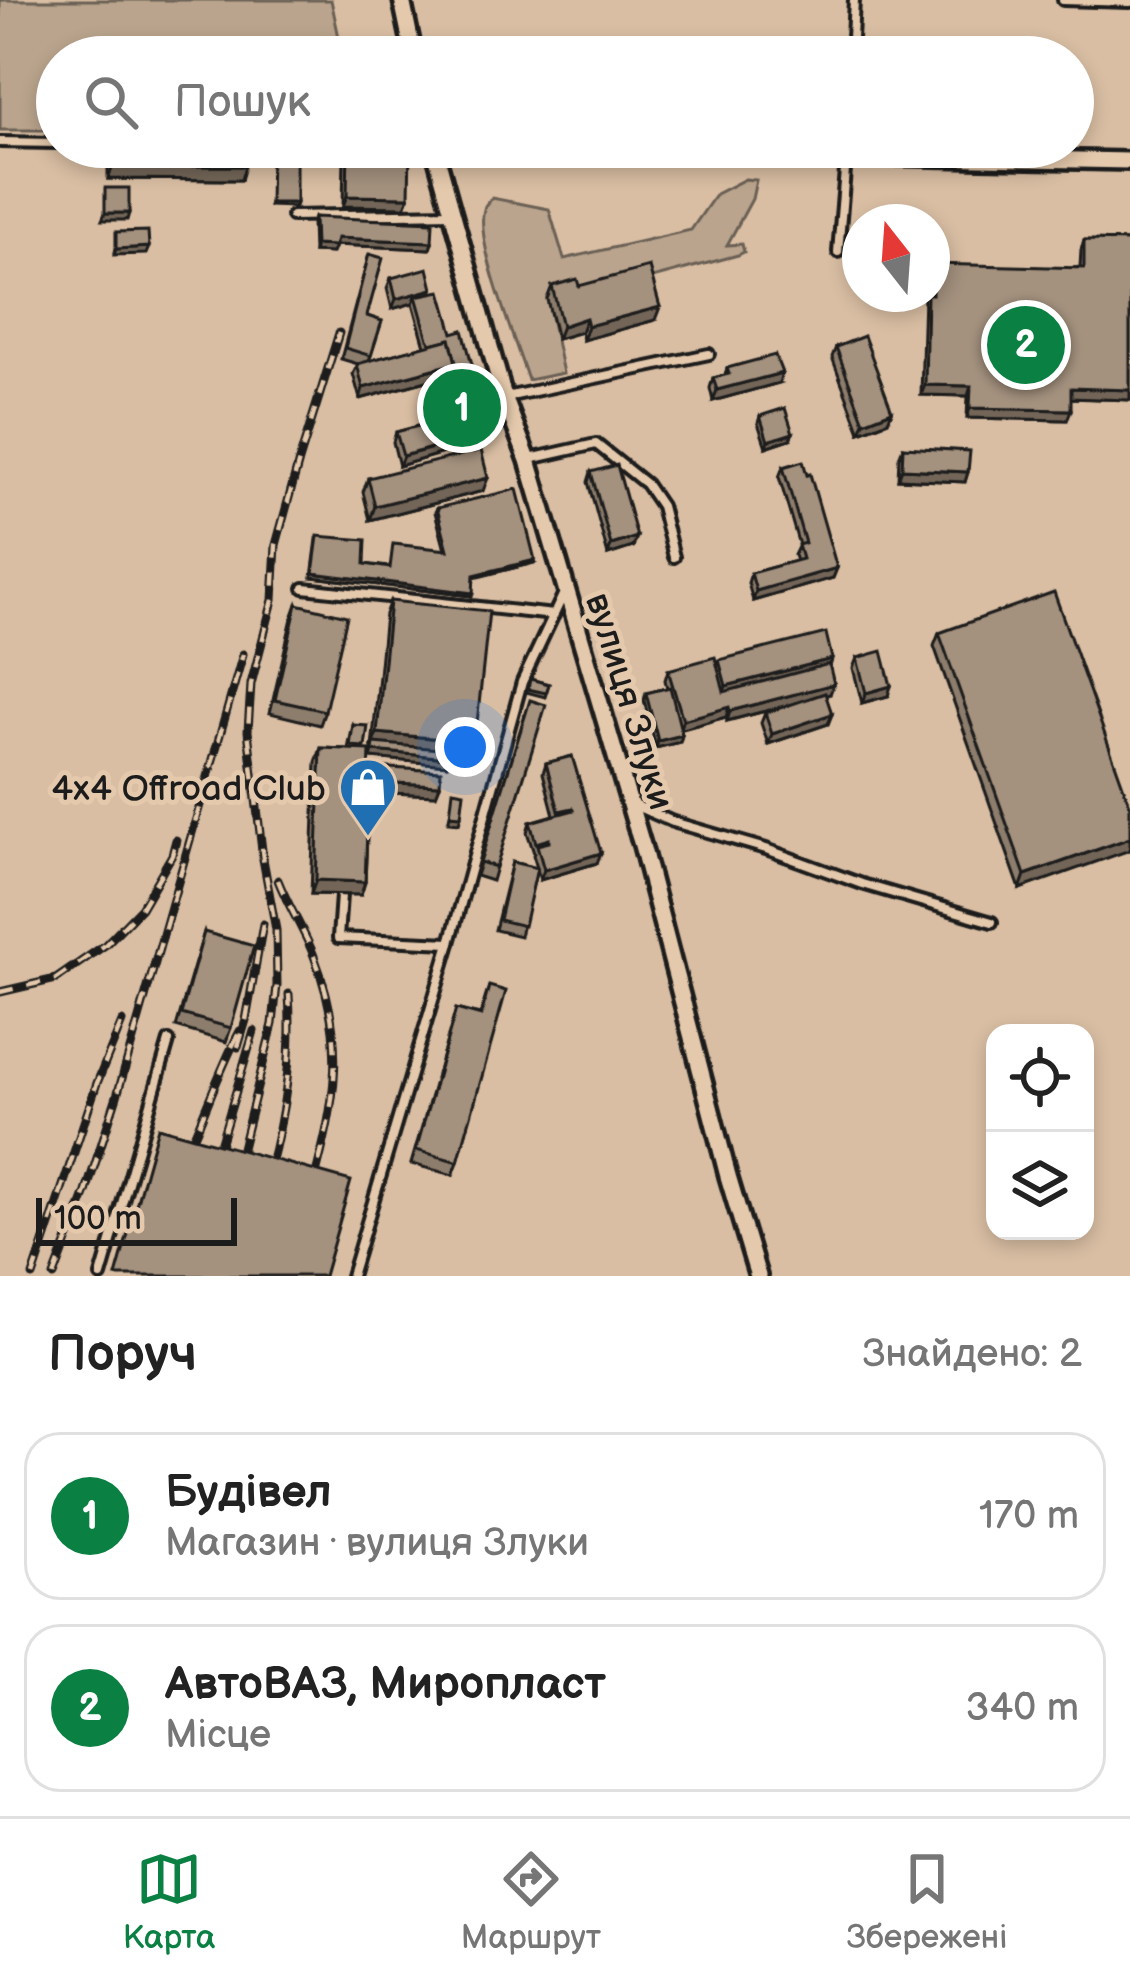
<!DOCTYPE html>
<html lang="uk">
<head>
<meta charset="utf-8">
<style>
	body { margin:0; font-family:"Balsamiq Sans",sans-serif; background:#f6f6f6; color:#222 }
	.controls { position:absolute; right:36px; bottom:36px; display:grid; overflow:hidden; border-radius:24px; box-shadow:0 6px 18px #0003 }
	.controls button { width:108px; height:108px; display:grid; place-items:center; padding:0; border:0; border-bottom:3px solid #e0e0e0; background:#fff; color:#222; font:60px sans-serif }
	.compass { position:absolute; left:842px; top:204px; width:108px; height:108px; border-radius:50%; background:#fff; box-shadow:0 6px 18px #0003; rotate:343deg }
	.scale { position:absolute; left:36px; bottom:30px; width:201px; box-sizing:border-box; padding-left:12px; border:6px solid #1c1c1c; border-top:0; font-size:33px; line-height:42px; white-space:nowrap; color:#1c1c1c; -webkit-text-stroke:9px #e5c9ac; paint-order:stroke }
	.you { position:absolute; left:465px; top:747px; width:42px; height:42px; margin:-30px; border:9px solid #fff; border-radius:50%; background:#1a73e8; box-shadow:0 0 0 18px #1a73e833 }
	.badge { display:grid; place-items:center; width:78px; height:78px; border-radius:50%; background:#0b8043; color:#fff; font-size:39px; font-weight:700 }
	.pin { position:absolute; translate:-50% -50%; border:6px solid #fff; box-shadow:0 3px 12px #0006 }
	.list { margin:0; padding:0; list-style:none }
	h2 { display:flex; justify-content:space-between; align-items:center; height:156px; margin:0; padding:0 48px; font-size:51px }
	h2 small { font-size:39px; font-weight:400; color:#767676 }
	.list li { display:grid; grid-template-columns:78px 1fr auto; gap:36px; align-items:center; box-sizing:border-box; height:168px; margin:0 24px 24px; padding:0 24px; border:3px solid #e0e0e0; border-radius:36px }
	.list b { display:block; font-size:45px; white-space:nowrap }
	.list p { margin:0; font-size:39px; white-space:nowrap; color:#767676 }
	.list em { font-size:39px; font-style:normal; color:#767676 }
	.icon { flex:none; width:66px; height:66px; fill:none; stroke:currentColor; stroke-width:2; stroke-linecap:round; stroke-linejoin:round }
	.map { position:relative; flex:none; width:1130px; height:1276px; overflow:hidden }
	.search { position:absolute; background:#fff; box-shadow:0 6px 18px #0003; left:36px; right:36px; top:36px; height:132px; display:flex; align-items:center; gap:30px; box-sizing:border-box; padding:0 42px; border-radius:66px; color:#767676; font-size:45px }
	.sheet { height:540px; background:#fff }
	nav { display:flex; justify-content:space-around; align-items:center; box-sizing:border-box; height:168px; border-top:3px solid #e0e0e0; background:#fff; font-size:33px; color:#767676 }
	nav a { display:grid; justify-items:center; gap:6px }
	nav .on { color:#0b8043 }
	.map>svg:first-child { display:block }
	.green { fill:#baa48d; stroke:#6b6054; stroke-width:3 }
	.lines { fill:none; stroke-linecap:round; stroke-linejoin:round }
	.service-casing { stroke:#1c1c1c; stroke-width:16 }
	.minor-casing { stroke:#1c1c1c; stroke-width:24 }
	.service { stroke:#e5c9ac; stroke-width:8 }
	.minor { stroke:#e5c9ac; stroke-width:15 }
	.rail-casing { stroke:#1c1c1c; stroke-width:9 }
	.rail { stroke:#e5c9ac; stroke-width:4.5; stroke-dasharray:14; stroke-linecap:butt }
	.wall { fill:#8d7d6c; stroke:#1c1c1c; stroke-width:3 }
	.shaded-wall { fill:#736658; stroke:#1c1c1c; stroke-width:3 }
	.building { fill:#a4917e; stroke:#1c1c1c; stroke-width:3 }
	.labels { text-anchor:middle; stroke-width:10; stroke-linejoin:round; paint-order:stroke }
	.street-label { font-size:36px; fill:#1c1c1c; stroke:#e5c9ac }
	.poi-label { font-size:36px; fill:#1c1c1c; stroke:#e5c9ac; text-anchor:end }
</style>
</head>
<body>
<div class="map">
<svg width="1130" height="1276" viewBox="0 0 1130 1276">
	<rect width="100%" height="100%" fill="#d9bea3"/>
	<filter id="ink" filterUnits="userSpaceOnUse"><feTurbulence type="fractalNoise" baseFrequency=".00833" numOctaves="2"/><feDisplacementMap in="SourceGraphic" scale="24" xChannelSelector="R" yChannelSelector="G"/><feConvolveMatrix kernelMatrix="1 2 1 2 8 2 1 2 1" color-interpolation-filters="sRGB"/></filter>
	<g filter="url(#ink)">
		<g class="green">
			<path d="M0,0H331L340,42L353,57H57V130H0Z"/>
			<path d="M745,179L756,180L752,199L727,245L742,244L744,252L738,255L574,299H547L563,373L528,380C516,343 478,249 483,214C485,204 485,205 492,198L549,209L564,259L691,230L716,194Z"/>
		</g>
		<g class="lines">
			<g class="service-casing">
				<g id="service">
					<path d="M1063,0L1130,2"/>
					<path d="M851,57L854,0"/>
					<path d="M0,142L57,143"/>
					<path d="M292,216L451,213"/>
					<path d="M838,252L847,147"/>
					<path d="M506,397L709,354"/>
					<path d="M530,459L596,444L646,484L661,506L674,557"/>
					<path d="M304,588L554,615"/>
					<path d="M632,804L673,822L766,849L862,884L992,922"/>
					<path d="M341,895L338,938L450,943"/>
					<path d="M101,1276L169,1041"/>
					<path d="M351,1276L450,943L522,682L565,591"/>
				</g>
			</g>
			<g class="minor-casing">
				<g id="minor">
					<path d="M402,0L414,57"/>
					<path d="M434,147L504,397L528,460L642,845L728,1176L758,1276"/>
					<path d="M439,147L1130,161"/>
				</g>
			</g>
			<use href="#service" class="service"/>
			<use href="#minor" class="minor"/>
			<g class="rail-casing">
				<g id="rail">
					<path d="M278,880C288,906 304,930 314,956C347,1042 336,1099 313,1185"/>
					<path d="M0,992L56,979L105,945L141,908L172,855L176,840"/>
					<path d="M238,1047L246,1020L263,924"/>
					<path d="M188,1150C206,1110 220,1069 240,1031"/>
					<path d="M216,1158L254,1031"/>
					<path d="M238,1164L273,1024L277,985L276,930L263,859L248,731L251,684L273,600L276,545L299,461L339,333"/>
					<path d="M269,1172C285,1111 293,1058 289,994"/>
					<path d="M33,1276L97,1083L122,1022"/>
					<path d="M54,1276L86,1192L117,1096L243,654"/>
				</g>
			</g>
			<use href="#rail" class="rail"/>
		</g>
		<g class="wall">
			<path d="M110,147H246L241,180L108,179V154Z"/>
			<path d="M347,147L409,197L405,207L343,206L344,156Z"/>
			<path d="M314,217L432,242L430,249L335,245L332,253L313,252L312,223Z"/>
			<path d="M1084,240L1130,241V400L1071,398L1067,420L967,418L968,396L921,395L924,294L1080,267L1081,250Z"/>
			<path d="M369,254L367,316L382,321L369,361L425,346L413,303L392,309L387,288L391,278L433,289L432,293L453,333L487,440L399,466L393,442L396,432L448,418L438,378L360,399L353,374L358,364L341,359Z"/>
			<path d="M552,286H579L655,320L583,340L581,332L557,339L547,299Z"/>
			<path d="M836,347L892,411L888,421L860,432L832,357Z"/>
			<path d="M727,368L779,383L713,401L710,388L713,378L725,375Z"/>
			<path d="M760,416L790,439L766,447L758,423Z"/>
			<path d="M903,447L968,472L965,482L898,479L899,457Z"/>
			<path d="M783,467L837,568L833,578L753,601L748,583L751,573L796,561L794,555L799,545L779,477Z"/>
			<path d="M591,472L633,547L608,555L588,482Z"/>
			<path d="M368,478L483,491L370,520L363,492Z"/>
			<path d="M437,508L534,563L474,578L472,596L312,577L317,539L365,564L389,567L445,550L435,512Z"/>
			<path d="M390,601L470,756L450,754L447,765L371,758L385,614Z"/>
			<path d="M297,604L325,711L320,725L270,713L292,618Z"/>
			<path d="M939,633L1130,805L1020,889L934,646Z"/>
			<path d="M857,658L888,696L862,703L853,668Z"/>
			<path d="M832,659L830,667V694L825,695L832,714L828,724L768,744L761,723L765,713L793,704L727,721L726,717L681,729L682,735L680,742L656,748L644,700L646,693L667,688L665,680L668,670L717,666L719,660Z"/>
			<path d="M530,679L549,684L545,697L526,692Z"/>
			<path d="M525,714L496,867L492,881L476,876Z"/>
			<path d="M353,725L364,750L369,773L372,767L440,785L436,795L369,792L365,882L361,895L311,894L316,762L321,748L348,749Z"/>
			<path d="M572,756L597,863L540,880L537,869L520,936L495,930L512,862L537,868L533,855L534,853L527,832L530,822L554,815L543,773L546,763Z"/>
			<path d="M204,932L231,1028L226,1042L176,1027Z"/>
			<path d="M489,986L458,1162L453,1175L411,1164L456,1009L480,1015Z"/>
		</g>
		<g class="shaded-wall">
			<path d="M113,166H245L241,180L108,179Z"/>
			<path d="M347,196L409,197L405,207L343,206Z"/>
			<path d="M270,203H296L295,207L269,206Z"/>
			<path d="M105,213H129L127,220H102Z"/>
			<path d="M337,238L432,242L430,249L334,245Z"/>
			<path d="M315,245L335,246L332,253L313,252Z"/>
			<path d="M149,247L146,254L114,255L116,249Z"/>
			<path d="M433,289L430,299L416,296L413,303L392,309L396,299Z"/>
			<path d="M660,307L655,320L583,340L588,326Z"/>
			<path d="M586,318L581,332L557,339L562,326Z"/>
			<path d="M456,363L453,373L440,371L438,378L360,399L363,388Z"/>
			<path d="M782,373L779,383L713,401L717,390Z"/>
			<path d="M925,385L971,386L968,396L921,395Z"/>
			<path d="M1071,388L1130,390V400L1067,398Z"/>
			<path d="M970,408L1071,410L1067,420L967,418Z"/>
			<path d="M892,411L888,421L860,432L864,422Z"/>
			<path d="M490,433L487,440L399,466L403,456Z"/>
			<path d="M793,433L790,439L766,447L768,441Z"/>
			<path d="M902,469L968,472L965,482L898,479Z"/>
			<path d="M488,478L483,491L370,520L375,506Z"/>
			<path d="M637,537L633,547L608,555L611,545Z"/>
			<path d="M535,560L534,563L472,578L474,575Z"/>
			<path d="M837,568L833,578L753,601L756,591Z"/>
			<path d="M313,573L473,593L472,596L312,577Z"/>
			<path d="M832,659L828,672L721,700L726,686Z"/>
			<path d="M834,684L830,694L727,721L730,711Z"/>
			<path d="M891,686L888,696L862,703L866,693Z"/>
			<path d="M729,707L726,717L679,730L683,720Z"/>
			<path d="M832,714L828,724L768,744L772,734Z"/>
			<path d="M377,733L475,742L470,756L372,746Z"/>
			<path d="M682,735L680,742L656,748L658,741Z"/>
			<path d="M373,751L449,758L447,765L371,758Z"/>
			<path d="M371,782L440,785L436,795L367,792Z"/>
			<path d="M450,815L461,816L459,823L448,822Z"/>
			<path d="M1130,838V850L1020,889L1025,875Z"/>
			<path d="M601,853L597,863L540,880L544,870Z"/>
			<path d="M316,880L365,882L361,895L311,894Z"/>
		</g>
		<g class="building">
			<path d="M1005,55L1052,57H1005Z"/>
			<path d="M113,147H246L245,166H113Z"/>
			<path d="M348,147H410L409,197L347,196Z"/>
			<path d="M271,150L296,151V203H270Z"/>
			<rect x="105" y="188" width="24" height="25"/>
			<path d="M314,217L433,222L432,242L337,238L335,246L315,245Z"/>
			<path d="M148,231L149,247L116,249V232Z"/>
			<path d="M1084,240L1130,241V390L1071,388V410L970,408L971,386L925,385L927,294H932V264L1084,268Z"/>
			<path d="M369,254L383,258L367,316L382,321L371,356L345,348Z"/>
			<path d="M649,267L660,307L588,326L586,318L562,326L552,286L577,279L579,286Z"/>
			<path d="M428,268L433,289L396,299L391,278Z"/>
			<path d="M441,291L453,333L463,330L490,433L458,441L440,371L455,367L456,363L450,339L431,344L428,339L416,296Z"/>
			<path d="M864,336L892,411L864,422L836,347Z"/>
			<path d="M450,339L456,363L363,388L357,364Z"/>
			<path d="M775,355L782,373L717,390L713,378L729,374L727,368Z"/>
			<path d="M785,408L793,433L768,441L760,416Z"/>
			<path d="M452,417L459,440L403,456L396,432Z"/>
			<path d="M903,447L970,451L968,472L902,469Z"/>
			<path d="M481,450L488,478L375,506L368,478Z"/>
			<path d="M803,461L807,475L810,474L837,568L756,591L751,573L802,559L798,545L805,543L783,467Z"/>
			<path d="M617,465L637,537L611,545L591,472Z"/>
			<path d="M517,489L535,560L474,575L473,593L313,573L318,536L366,540L365,564L390,568L393,544L448,550L437,508Z"/>
			<path d="M1054,592L1130,805V838L1025,875L939,633Z"/>
			<path d="M390,601L489,611L475,742L377,733Z"/>
			<path d="M297,604L347,616L325,711L275,700Z"/>
			<path d="M826,633L832,659L726,686L719,660Z"/>
			<path d="M882,651L891,686L866,693L857,658Z"/>
			<path d="M715,657L724,692L829,664L834,684L730,711L729,707L683,720L668,670Z"/>
			<path d="M530,679L549,684L546,693L528,689Z"/>
			<path d="M670,687L682,735L658,741L646,693Z"/>
			<path d="M825,693L832,714L772,734L765,713Z"/>
			<path d="M530,700L546,705L496,867L480,862Z"/>
			<path d="M353,725L368,726L365,747L350,746Z"/>
			<path d="M374,743L450,750L449,758L373,751Z"/>
			<path d="M321,748L370,750L365,882L316,880Z"/>
			<path d="M572,756L601,853L544,870L537,845L549,842V839L536,843L530,822L574,810L573,808L559,811L546,763Z"/>
			<path d="M372,767L441,771L440,785L371,782Z"/>
			<path d="M453,790L464,792L461,816L450,815Z"/>
			<path d="M512,862L537,868L524,926L499,920Z"/>
			<path d="M204,932L254,946L231,1028L181,1014Z"/>
			<path d="M489,986L506,991L458,1162L416,1150L456,1009L481,1016Z"/>
			<path d="M158,1127L351,1181L324,1276H116Z"/>
		</g>
	</g>
	<defs>
		<g id="shop-pin" transform="scale(3)"><path d="M0 17L-7.5 6A9.5 9.5 0 1 1 7.5 6Z" fill="#1f6fb2" stroke="#e5c9ac"/><path d="M-5-2.5h2.3a2.7 3.5 0 0 1 5.4 0H5L5.5 6h-11ZM-1.5-2.5h3a1.5 2.3 0 0 0-3 0Z" fill="#fff"/></g>
	</defs>
	<g fill-rule="evenodd">
		<use href="#shop-pin" x="368" y="787"/>
	</g>
	<g class="labels">
		<g class="street-label">
			<text transform="translate(631 701) rotate(73)" y="13">вулиця Злуки</text>
		</g>
		<g class="poi-label">
			<text x="326" y="800">4x4 Offroad Club</text>
		</g>
	</g>
</svg>
<div class="controls">
<button><svg class="icon" aria-label="locate" viewBox="0 0 24 24"><circle cx="12" cy="12" r="6"/><path d="M12 2v4M12 18v4M2 12h4M18 12h4"/></svg></button>
<button><svg class="icon" aria-label="layers" viewBox="0 0 24 24"><path d="M12 4l9 5-9 5-9-5zM3 14l9 5 9-5"/></svg></button>
</div>
<svg class="compass" viewBox="-18 -18 36 36"><path d="M0-13l5 13h-10z" fill="#e53935"/><path d="M0 13l5-13h-10z" fill="#767676"/></svg>
<div class="scale">100 m</div>
<div class="you"></div>
<div class="pin badge" style="left:462px;top:408px">1</div>
<div class="pin badge" style="left:1026px;top:345px">2</div>
<div class="search"><svg class="icon" aria-label="search" viewBox="0 0 24 24"><circle cx="10" cy="10" r="6"/><path d="M15 15l6 6"/></svg>Пошук</div>
</div>
<section class="sheet">
<h2>Поруч<small>Знайдено: 2</small></h2>
<ul class="list">
<li><span class="badge">1</span><div><b>Будівел</b><p>Магазин · вулиця Злуки</p></div><em>170 m</em></li>
<li><span class="badge">2</span><div><b>АвтоВАЗ, Миропласт</b><p>Місце</p></div><em>340 m</em></li>
</ul>
</section>
<nav>
<a class="on"><svg class="icon" aria-label="map" viewBox="0 0 24 24"><path d="M3 6l6-2 6 2 6-2v14l-6 2-6-2-6 2zM9 4v14M15 6v14"/></svg>Карта</a>
<a><svg class="icon" aria-label="directions" viewBox="0 0 24 24"><path d="M12 3l9 9-9 9-9-9zM9 14v-3h6M13 9l2 2-2 2"/></svg>Маршрут</a>
<a><svg class="icon" aria-label="saved" viewBox="0 0 24 24"><path d="M7 4h10v16l-5-4-5 4z"/></svg>Збережені</a>
</nav>
</body>
</html>
